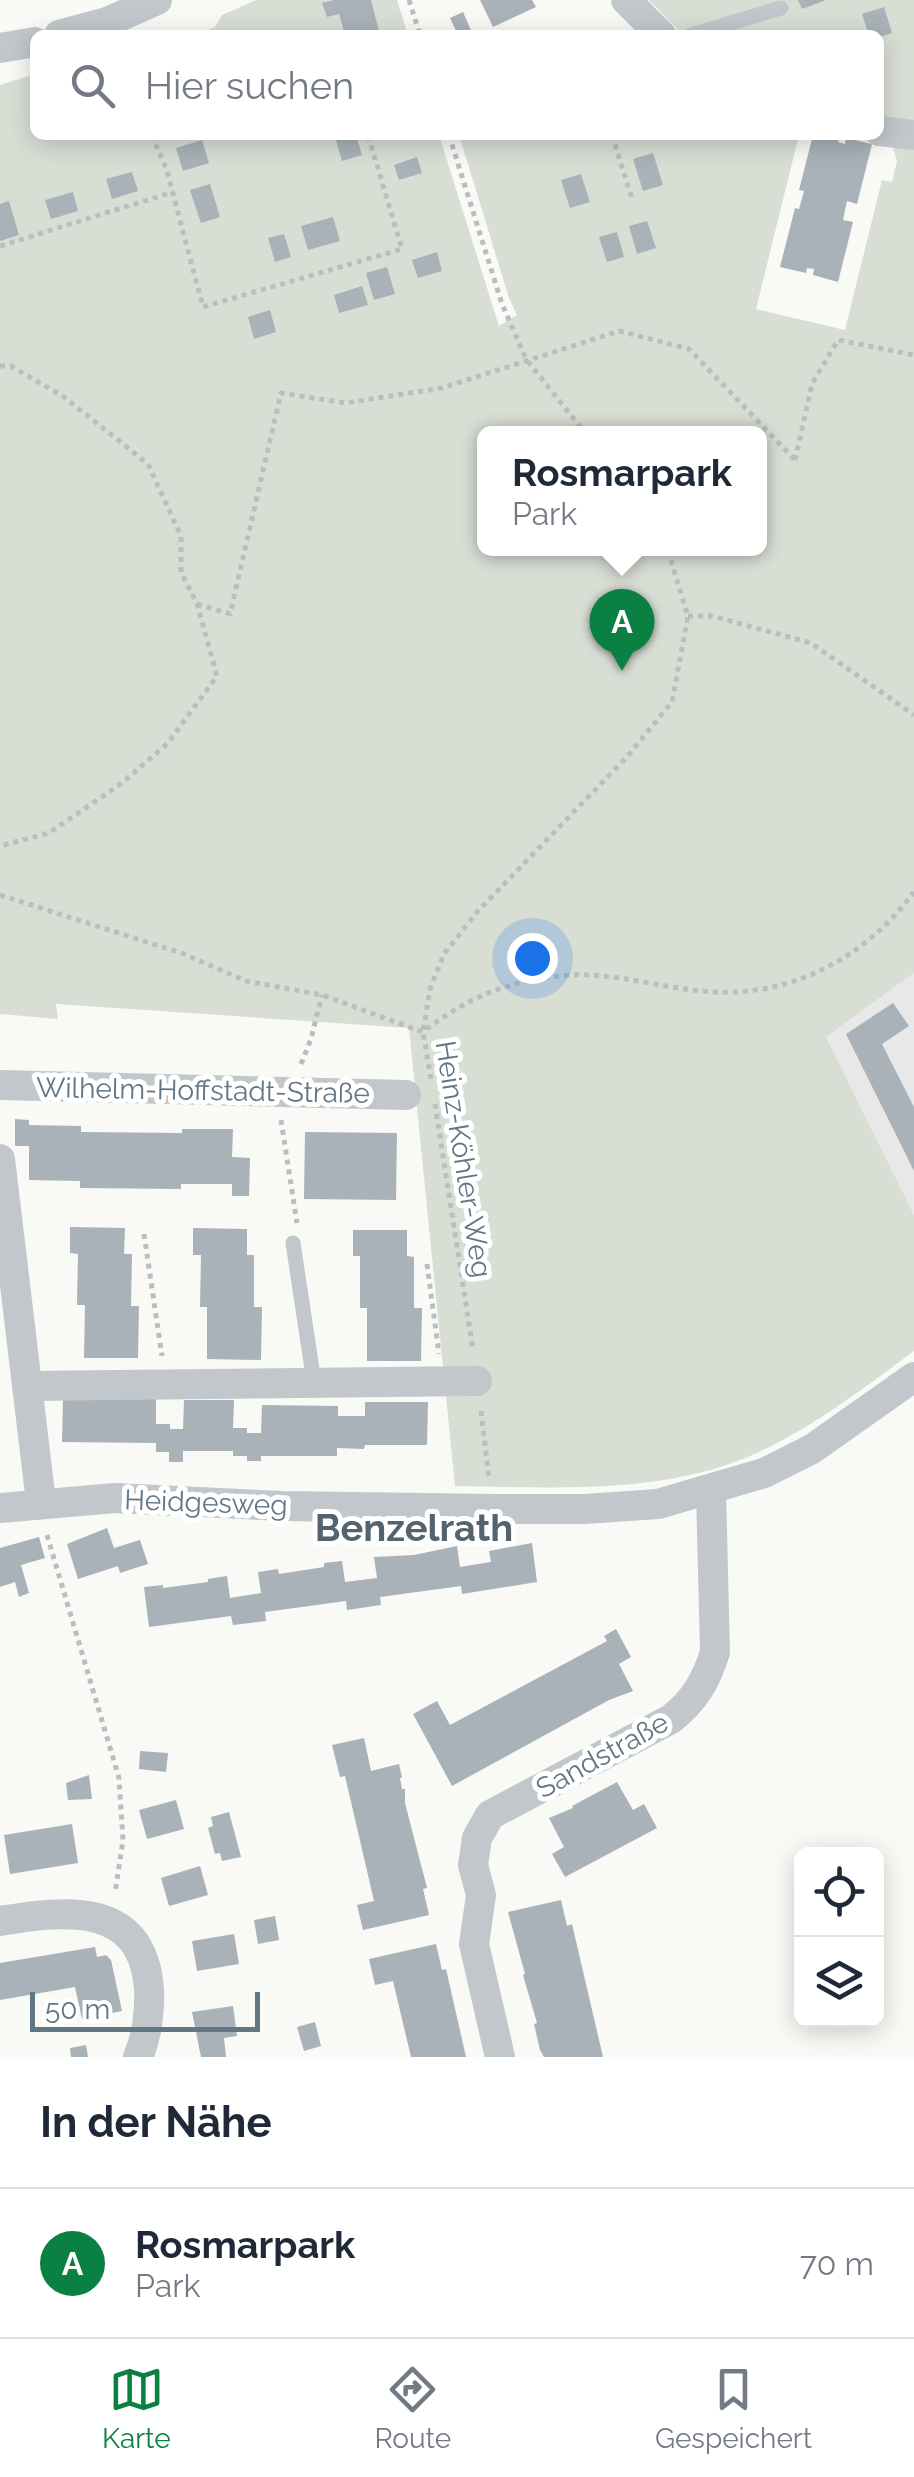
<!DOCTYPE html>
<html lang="de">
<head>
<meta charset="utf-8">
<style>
	body { margin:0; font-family:Raleway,sans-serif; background:#f2f2f3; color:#1f2937 }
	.controls { position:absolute; right:30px; bottom:30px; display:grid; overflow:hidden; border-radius:15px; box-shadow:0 5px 25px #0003 }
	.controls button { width:90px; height:90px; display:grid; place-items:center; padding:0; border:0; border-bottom:2px solid #e0e1e3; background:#fff; color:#1f2937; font:50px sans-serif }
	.scale { position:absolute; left:30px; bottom:25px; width:230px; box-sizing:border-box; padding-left:10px; border:5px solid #627683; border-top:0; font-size:28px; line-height:35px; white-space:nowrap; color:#627683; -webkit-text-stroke:8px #fff; paint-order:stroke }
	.you { position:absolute; left:532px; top:958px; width:35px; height:35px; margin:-25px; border:8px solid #fff; border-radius:50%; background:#1a73e8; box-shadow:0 0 0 15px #1a73e833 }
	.badge { display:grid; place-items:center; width:65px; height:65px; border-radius:50%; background:#0b8043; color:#fff; font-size:32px; font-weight:700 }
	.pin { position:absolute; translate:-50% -82px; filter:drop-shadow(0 2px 5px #0008) }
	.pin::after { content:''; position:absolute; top:52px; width:35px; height:30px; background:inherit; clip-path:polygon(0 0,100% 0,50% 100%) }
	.popup { position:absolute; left:477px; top:426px; width:290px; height:130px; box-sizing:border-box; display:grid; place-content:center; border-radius:15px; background:#fff; filter:drop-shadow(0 2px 8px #0005); font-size:32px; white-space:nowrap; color:#747a83 }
	.popup b { font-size:38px; color:#1f2937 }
	.popup::after { content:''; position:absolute; left:50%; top:100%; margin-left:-20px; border:20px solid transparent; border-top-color:#fff }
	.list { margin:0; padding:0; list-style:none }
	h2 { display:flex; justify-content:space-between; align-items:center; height:130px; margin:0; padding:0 40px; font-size:42px }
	h2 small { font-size:32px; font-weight:400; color:#747a83 }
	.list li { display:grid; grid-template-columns:65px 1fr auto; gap:30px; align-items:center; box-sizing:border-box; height:150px; padding:0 40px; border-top:2px solid #e0e1e3 }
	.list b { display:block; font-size:38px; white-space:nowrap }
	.list p { margin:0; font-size:32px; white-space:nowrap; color:#747a83 }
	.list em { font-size:32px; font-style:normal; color:#747a83 }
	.icon { flex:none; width:55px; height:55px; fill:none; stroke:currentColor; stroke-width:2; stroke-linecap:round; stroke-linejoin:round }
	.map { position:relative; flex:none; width:914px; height:2057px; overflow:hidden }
	.search { position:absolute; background:#fff; box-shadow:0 5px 25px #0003; left:30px; right:30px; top:30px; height:110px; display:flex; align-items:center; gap:25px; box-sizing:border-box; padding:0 35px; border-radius:15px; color:#747a83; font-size:38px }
	.sheet { height:280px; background:#fff }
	nav { display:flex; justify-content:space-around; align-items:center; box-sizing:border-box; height:140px; border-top:2px solid #e0e1e3; background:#fff; font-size:28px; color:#747a83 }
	nav a { display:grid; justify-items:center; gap:5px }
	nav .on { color:#0b8043 }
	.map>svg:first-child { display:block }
	.built { fill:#e7e8e7 }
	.green { fill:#d9ded5; fill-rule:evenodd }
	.building { fill:#a8b2b8 }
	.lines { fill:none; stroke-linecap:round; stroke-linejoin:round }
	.path { stroke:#babec1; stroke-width:5; stroke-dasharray:5 5; stroke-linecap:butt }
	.service { stroke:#c2c7cb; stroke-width:15 }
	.minor { stroke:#c2c7cb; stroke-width:30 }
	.labels { text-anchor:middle; stroke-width:10; stroke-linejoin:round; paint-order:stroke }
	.street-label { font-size:28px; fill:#627683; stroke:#fff }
	.district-label { font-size:38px; font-weight:bold; fill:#54636e; stroke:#fff }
</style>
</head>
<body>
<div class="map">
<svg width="914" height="2057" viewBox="0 0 914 2057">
	<rect width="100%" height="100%" fill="#f9f9f6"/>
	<path class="built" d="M914,973V1215L826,1037Z"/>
	<g class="green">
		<path d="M256,0H397L408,35H196L215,27L222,15Z"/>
		<path d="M649,0H914V124L879,119V35H683Z"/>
		<path d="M35,74V135H439L499,326L517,315L509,298L459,135H799L756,309L845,330L882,180L892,182L897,161L892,144L914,146V973L826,1037L914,1215V1351C860,1391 807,1432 745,1458C655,1495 550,1487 455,1486L409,1028L56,1004L58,1019L0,1014V85ZM484,433H760V548H484Z"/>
	</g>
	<g class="building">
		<path d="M334,0H371L380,35H345L339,14L327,17L322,3Z"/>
		<path d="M480,0H532L536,7L493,27Z"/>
		<path d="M798,0H826L802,9Z"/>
		<path d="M884,7L892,33L879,37L869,35L862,14Z"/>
		<path d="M463,12L473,35H458L450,18Z"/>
		<path d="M356,135L362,155L342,161L336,140Z"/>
		<path d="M813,135L839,136L838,142L845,144L846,138L872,144L857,204L847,201L843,220L853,222L838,282L813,275L814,269L807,268L806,273L780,267L795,208L799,209L804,191L799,190Z"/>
		<path d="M202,140L209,163L183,171L176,148Z"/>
		<path d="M653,153L663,185L643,191L633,159Z"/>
		<path d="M417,157L422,173L399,180L394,165Z"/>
		<path d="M132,172L138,191L112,199L106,179Z"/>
		<path d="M581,174L590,202L570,208L561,180Z"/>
		<path d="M210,184L220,217L201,223L190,190Z"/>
		<path d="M73,192L78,211L51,219L45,200Z"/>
		<path d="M9,201L19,235L0,241V204Z"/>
		<path d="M333,217L340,241L308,250L301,226Z"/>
		<path d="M647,221L656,248L637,254L629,226Z"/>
		<path d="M617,232L624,257L607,262L599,237Z"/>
		<path d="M284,234L291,257L275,262L268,238Z"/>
		<path d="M437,252L442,271L418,278L412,260Z"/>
		<path d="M387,267L395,294L374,300L366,273Z"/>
		<path d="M362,286L368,305L339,313L334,295Z"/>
		<path d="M270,310L276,332L254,339L248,317Z"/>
		<path d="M893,1003L909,1026L882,1044L914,1107V1171L846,1034Z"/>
		<path d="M15,1119L29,1120V1125L81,1126V1132L182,1133V1129H233L232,1157L250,1158L249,1196H232V1184H181V1189L80,1188V1181L29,1180V1146H15Z"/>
		<path d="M305,1132L397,1133L396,1200L304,1199Z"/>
		<path d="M70,1227L125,1228L124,1254H132L131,1306H139L138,1358H84L85,1305H77L78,1254L70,1253Z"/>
		<path d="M193,1228L247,1229V1255H254V1307H262L261,1360L207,1359V1307H200L201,1255H193Z"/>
		<path d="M353,1230H407V1256L414,1257V1308H422L421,1361H367V1308H360V1256H353Z"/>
		<path d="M63,1399H156V1424H170V1429H183L184,1400H234L233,1428H247V1433H261L262,1405L338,1406V1416H365V1402H428L427,1445H365L364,1449L337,1448V1456H261V1461H247V1456H233V1451H183V1462H169V1452H156V1443L62,1442Z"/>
		<path d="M107,1528L114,1548L140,1540L148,1564L120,1573L118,1566L78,1579L67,1544Z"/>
		<path d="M39,1537L45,1558L21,1565L29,1593L19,1597L15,1582L0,1587V1548Z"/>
		<path d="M532,1543L537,1582L462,1594L461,1586L380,1597L381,1605L347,1610L346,1601L265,1612L266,1621L233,1625L231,1616L149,1627L144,1587L163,1585V1588L208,1582V1579L227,1576L230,1598L261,1593L258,1572L278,1569L279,1574L324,1567V1563L342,1561L345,1582L377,1578L374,1557L414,1555L457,1546L460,1567L491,1562L489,1551Z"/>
		<path d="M616,1629L631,1657L619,1664L633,1691L609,1700L452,1786L413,1714L437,1701L450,1725L607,1641L604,1636Z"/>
		<path d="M364,1738L371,1771L399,1764L402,1777L400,1778L402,1789H405V1803L427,1888L423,1889L429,1915L363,1930L357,1905L374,1901L345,1776L340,1777L332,1745Z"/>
		<path d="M140,1751L168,1753L166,1772L139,1769Z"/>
		<path d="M89,1775L92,1799L68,1800L66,1783Z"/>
		<path d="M617,1782L633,1810L644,1804L657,1828L565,1877L552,1854L564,1847L549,1818L573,1808L572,1806Z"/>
		<path d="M176,1800L184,1829L147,1839L139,1810Z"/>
		<path d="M229,1812L241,1857L222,1861L220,1853L215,1854L208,1828L213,1826L211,1817Z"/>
		<path d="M72,1824L78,1863L10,1874L4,1835Z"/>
		<path d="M200,1866L208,1895L169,1906L161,1878Z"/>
		<path d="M561,1900L567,1926L572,1924L603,2057H544L540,2050L534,2024L537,2023L523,1975L525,1974L508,1912Z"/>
		<path d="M275,1916L279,1940L258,1944L254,1920Z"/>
		<path d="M234,1934L239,1964L197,1971L192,1941Z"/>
		<path d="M436,1944L442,1970L446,1969L466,2057H411L393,1981L375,1985L369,1959Z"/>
		<path d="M95,1947L97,1957L106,1955L111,1960L122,2011L112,2013V2009L102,2011L99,2016L82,2019L75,1987L0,2000V1963Z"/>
		<path d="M233,2006L237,2036L224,2038L226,2057H201L192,2012Z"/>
		<path d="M315,2022L321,2046L304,2051L297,2027Z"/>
		<path d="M86,2045L88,2057H71L70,2048Z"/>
	</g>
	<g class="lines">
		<g class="path">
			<path d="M409,0L420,35"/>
			<path d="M152,135L167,171L203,307L402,249L368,135"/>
			<path d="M449,135L502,304L526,359L585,433"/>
			<path d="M612,135L633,202"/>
			<path d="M0,246L173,192"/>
			<path d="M0,366H11L64,397L148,464L181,536V572L197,604L217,676L168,743L122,783L49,833L0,846"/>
			<path d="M795,460L812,384L838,340L914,355"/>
			<path d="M197,604L230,614L281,393L345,403L442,388L619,331L689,349L795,460"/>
			<path d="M688,616H712L811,643L914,715"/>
			<path d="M0,895L184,954L246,981L322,995L423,1032C469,996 512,979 571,975C615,973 658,987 701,991C786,1000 864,960 914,892"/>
			<path d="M301,1064L311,1039L322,995"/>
			<path d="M431,1079L423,1032L430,989L444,954L477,912L626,758L672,702L688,616L667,548"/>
			<path d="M435,1104L473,1350"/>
			<path d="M281,1120L297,1223"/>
			<path d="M144,1234L162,1356"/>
			<path d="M427,1264L439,1354"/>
			<path d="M481,1411L489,1479"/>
			<path d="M47,1535L119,1778L123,1840L115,1893"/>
		</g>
		<g class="service">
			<path d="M691,35L781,8"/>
			<path d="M293,1243L314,1382"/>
		</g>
		<g class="minor">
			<path d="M626,0L661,35"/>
			<path d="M59,35L107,22L157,0"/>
			<path d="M0,48L35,42"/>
			<path d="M879,131L914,135"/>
			<path d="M0,1085L406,1095"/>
			<path d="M0,1159L41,1502"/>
			<path d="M28,1386L477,1381"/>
			<path d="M0,1508L115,1498L282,1506L495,1509H585L658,1504L764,1473L812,1449L914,1377"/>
			<path d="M0,1921C66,1910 142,1901 149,1989C150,2010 147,2037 138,2057"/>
			<path d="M500,2057L474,1944L481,1895L473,1865L477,1838L490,1815L671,1719C695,1700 706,1681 715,1652L711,1491"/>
		</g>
	</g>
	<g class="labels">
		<g class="street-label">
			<text transform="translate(203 1090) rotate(1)" y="10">Wilhelm-Hoffstadt-Straße</text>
			<text transform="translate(464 1159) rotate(81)" y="10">Heinz-Köhler-Weg</text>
			<text transform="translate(206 1502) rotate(2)" y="10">Heidgesweg</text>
			<text transform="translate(602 1755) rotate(-29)" y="10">Sandstraße</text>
		</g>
		<g class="district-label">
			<text x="414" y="1541">Benzelrath</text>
		</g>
	</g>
</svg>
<div class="controls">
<button><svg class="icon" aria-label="locate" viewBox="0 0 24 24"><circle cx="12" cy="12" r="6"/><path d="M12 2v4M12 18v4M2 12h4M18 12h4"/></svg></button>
<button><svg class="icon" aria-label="layers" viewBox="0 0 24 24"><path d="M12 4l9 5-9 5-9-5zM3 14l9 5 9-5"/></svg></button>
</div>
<div class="scale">50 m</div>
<div class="you"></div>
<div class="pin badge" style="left:622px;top:671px">A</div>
<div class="popup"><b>Rosmarpark</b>Park</div>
<div class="search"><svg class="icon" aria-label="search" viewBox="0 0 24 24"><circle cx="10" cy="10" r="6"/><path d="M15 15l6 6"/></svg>Hier suchen</div>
</div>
<section class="sheet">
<h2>In der Nähe<small></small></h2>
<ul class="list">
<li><span class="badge">A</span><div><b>Rosmarpark</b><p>Park</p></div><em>70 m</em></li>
</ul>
</section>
<nav>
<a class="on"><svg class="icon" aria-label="map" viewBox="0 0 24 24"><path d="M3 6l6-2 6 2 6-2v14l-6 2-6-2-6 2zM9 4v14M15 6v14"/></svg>Karte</a>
<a><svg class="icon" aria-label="directions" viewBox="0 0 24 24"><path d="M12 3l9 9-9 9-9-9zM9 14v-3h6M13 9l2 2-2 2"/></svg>Route</a>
<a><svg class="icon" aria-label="saved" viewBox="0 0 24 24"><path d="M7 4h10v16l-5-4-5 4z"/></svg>Gespeichert</a>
</nav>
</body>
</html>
